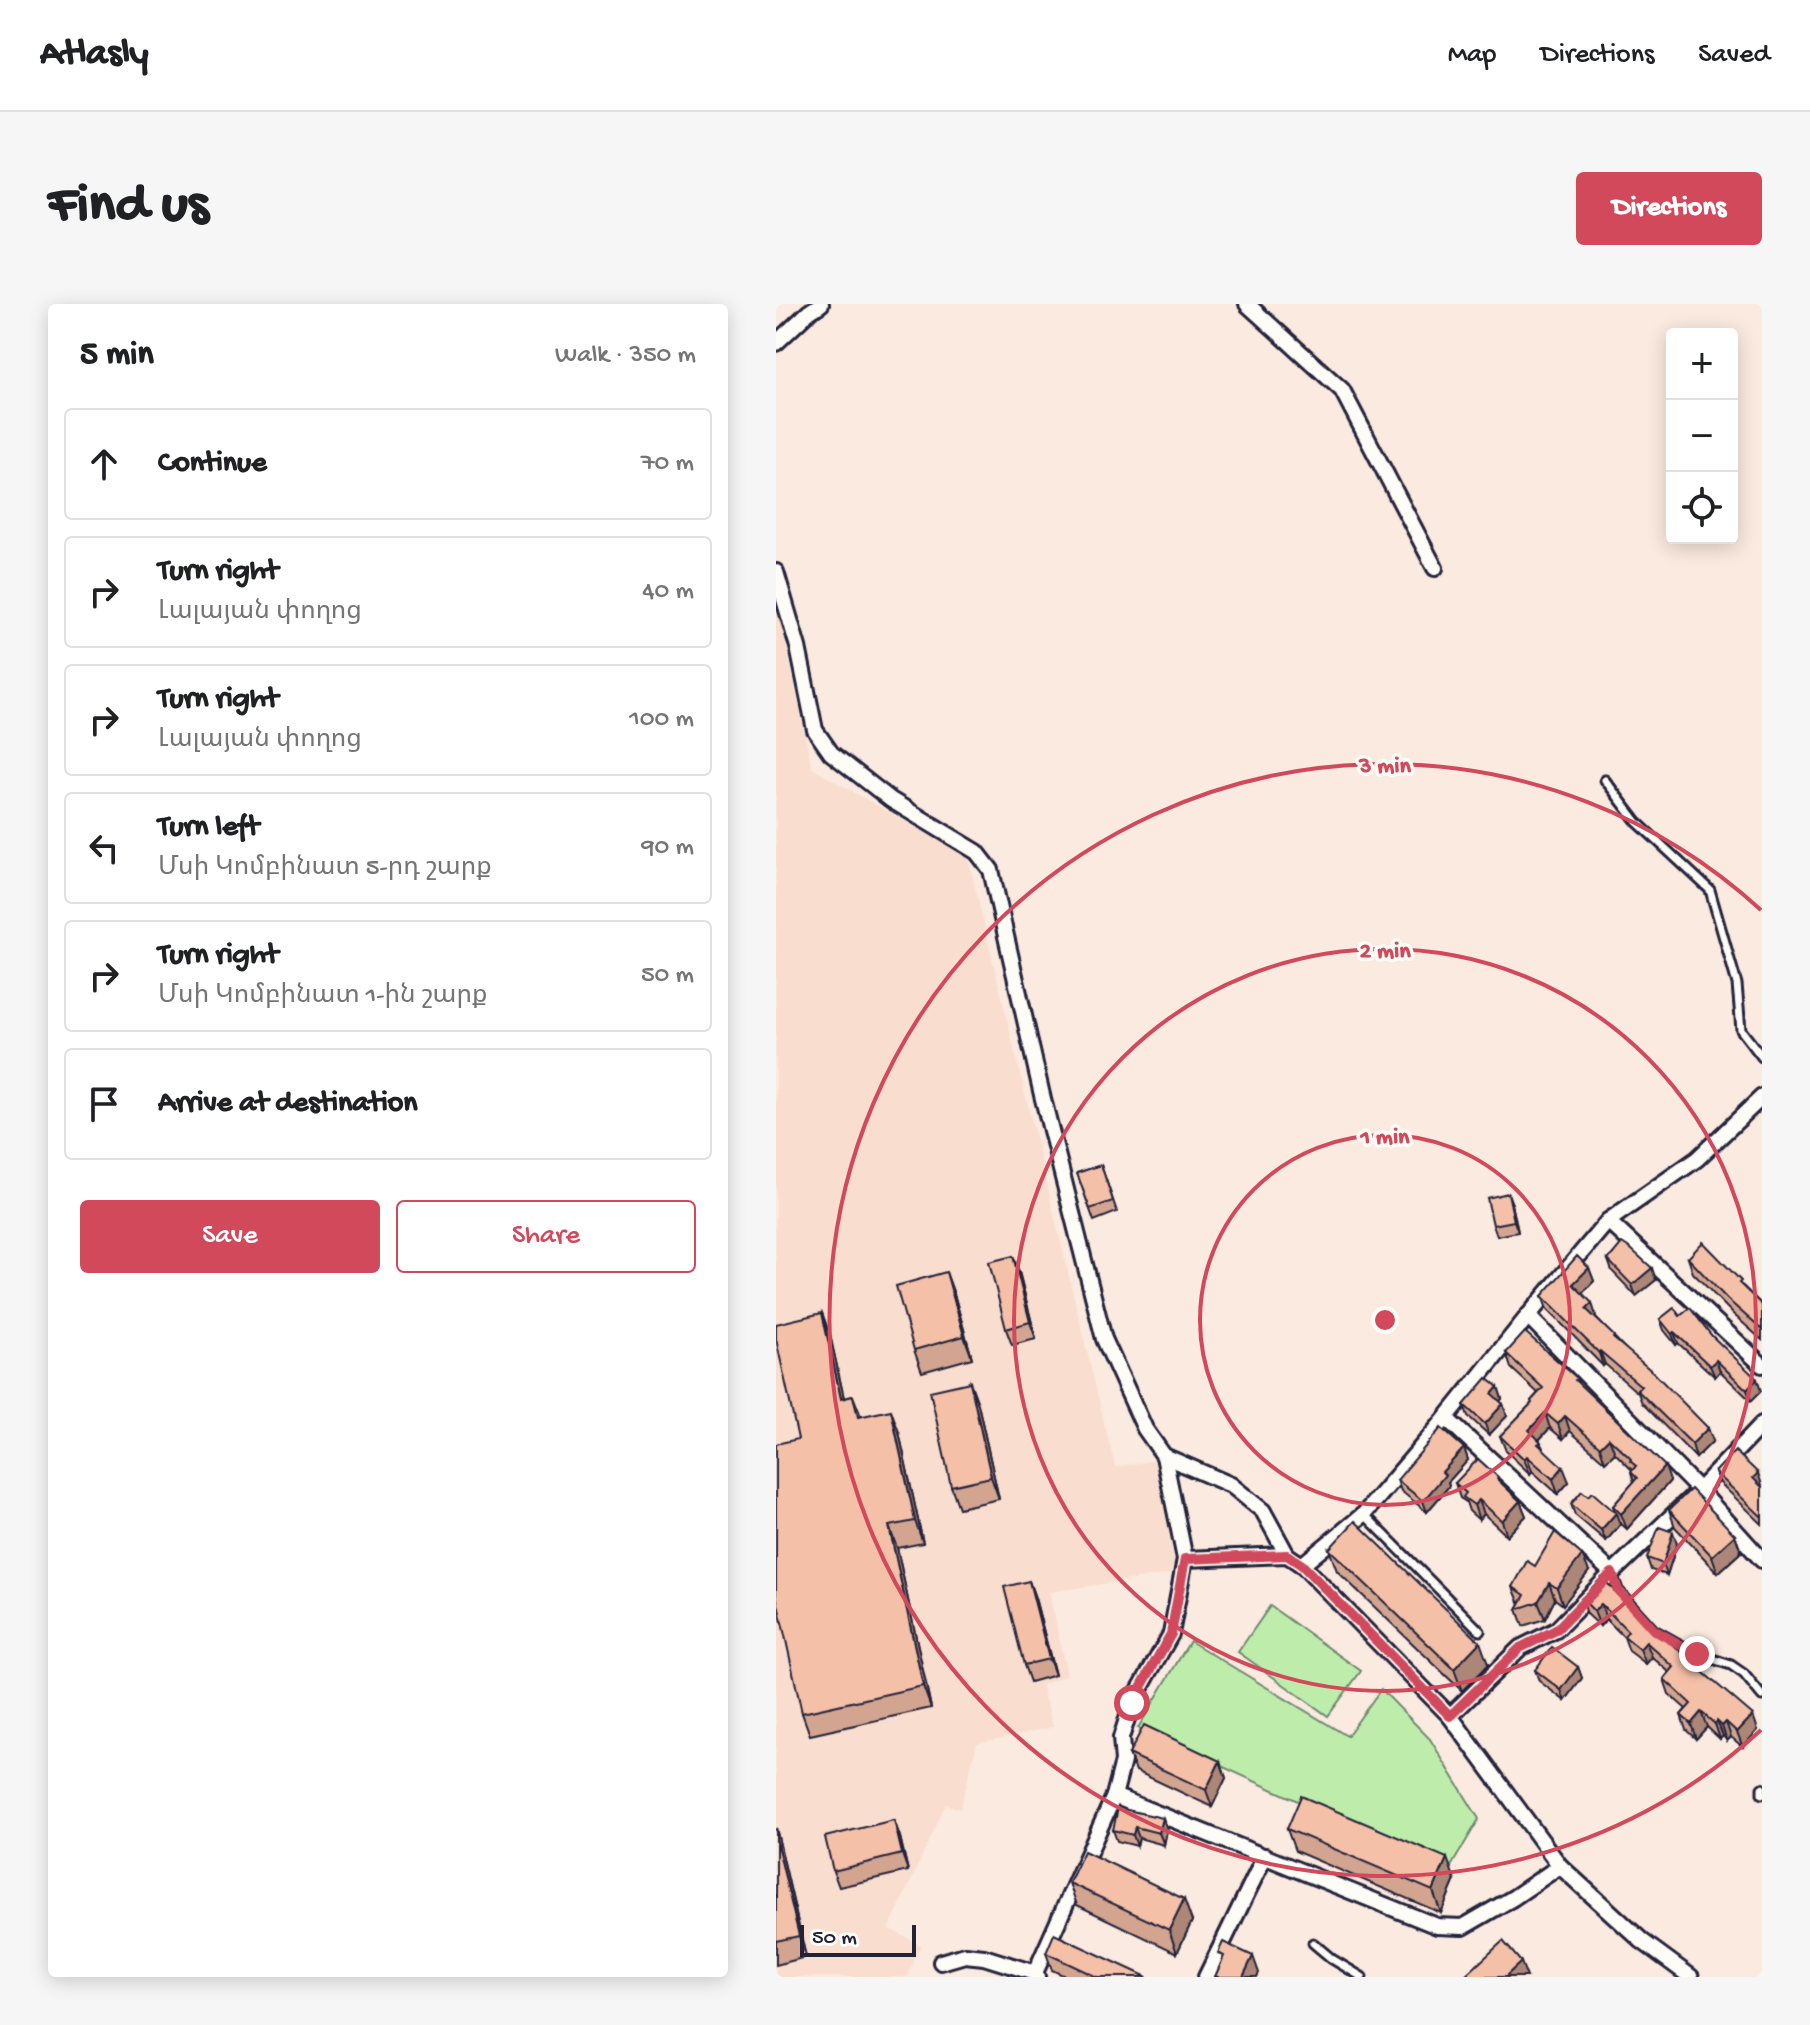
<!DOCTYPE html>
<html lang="en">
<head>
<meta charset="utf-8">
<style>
	body { margin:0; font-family:"Gochi Hand","Noto Sans Armenian",sans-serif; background:#f6f6f6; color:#202124 }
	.controls { position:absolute; right:24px; top:24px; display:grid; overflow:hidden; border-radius:8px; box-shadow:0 4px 20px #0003 }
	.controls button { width:72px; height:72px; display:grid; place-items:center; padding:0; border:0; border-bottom:2px solid #e0e0e0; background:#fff; color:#202124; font:40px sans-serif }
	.scale { position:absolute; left:24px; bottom:20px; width:116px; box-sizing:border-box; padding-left:8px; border:4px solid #22223b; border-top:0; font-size:22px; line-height:28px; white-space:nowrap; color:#22223b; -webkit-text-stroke:6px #fdfcf7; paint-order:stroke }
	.stop { position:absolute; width:24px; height:24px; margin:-18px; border:6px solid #d1495b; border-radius:50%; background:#fff }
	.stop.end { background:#d1495b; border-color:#fff; box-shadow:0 2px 8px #0008 }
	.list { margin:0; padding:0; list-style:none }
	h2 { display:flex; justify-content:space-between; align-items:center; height:104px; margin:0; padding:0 32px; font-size:34px }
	h2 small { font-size:26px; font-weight:400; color:#757577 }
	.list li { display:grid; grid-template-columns:52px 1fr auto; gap:24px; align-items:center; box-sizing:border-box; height:112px; margin:0 16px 16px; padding:0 16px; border:2px solid #e0e0e0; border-radius:8px }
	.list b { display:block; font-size:30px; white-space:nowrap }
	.list p { margin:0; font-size:26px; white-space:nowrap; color:#757577 }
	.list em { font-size:26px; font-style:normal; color:#757577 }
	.actions { display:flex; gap:16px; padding:24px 32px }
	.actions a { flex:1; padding:18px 0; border:2px solid #d1495b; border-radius:8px; text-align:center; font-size:28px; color:#d1495b }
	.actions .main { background:#d1495b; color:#fff }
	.icon { flex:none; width:44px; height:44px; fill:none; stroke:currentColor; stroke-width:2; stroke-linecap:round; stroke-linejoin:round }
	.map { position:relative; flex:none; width:986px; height:1673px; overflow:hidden; border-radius:8px }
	header { display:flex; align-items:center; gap:48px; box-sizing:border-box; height:112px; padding:0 40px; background:#fff; border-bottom:2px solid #e0e0e0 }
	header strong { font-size:38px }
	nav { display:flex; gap:44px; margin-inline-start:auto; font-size:28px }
	.intro { display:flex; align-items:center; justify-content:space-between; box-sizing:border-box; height:192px; padding:0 48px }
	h1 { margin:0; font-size:56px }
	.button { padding:20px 36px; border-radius:8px; background:#d1495b; color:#fff; font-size:28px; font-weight:700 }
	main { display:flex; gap:48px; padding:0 48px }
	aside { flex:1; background:#fff; border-radius:8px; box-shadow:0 4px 20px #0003 }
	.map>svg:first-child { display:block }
	.built { fill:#f9ddce }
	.green { fill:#beedab; stroke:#708873; stroke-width:2 }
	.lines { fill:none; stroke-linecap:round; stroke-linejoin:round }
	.service-casing { stroke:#22223b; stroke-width:13 }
	.minor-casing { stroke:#22223b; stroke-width:20 }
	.service { stroke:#fdfcf7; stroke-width:7 }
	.minor { stroke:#fdfcf7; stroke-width:14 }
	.wall { fill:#d3a590; stroke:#22223b; stroke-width:2 }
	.shaded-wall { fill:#ac8676; stroke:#22223b; stroke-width:2 }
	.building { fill:#f5c0a8; stroke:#22223b; stroke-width:2 }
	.route { stroke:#d1495b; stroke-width:10 }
	.ring { fill:none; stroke:#d1495b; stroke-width:4 }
	.centre { fill:#d1495b; stroke:#fdfcf7; stroke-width:4 }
	.ring-label { font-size:24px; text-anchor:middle; font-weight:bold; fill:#d1495b; stroke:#fdfcf7; stroke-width:7; stroke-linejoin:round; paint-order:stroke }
</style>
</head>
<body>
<header>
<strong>Atlasly</strong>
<nav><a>Map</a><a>Directions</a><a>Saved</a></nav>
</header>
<div class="intro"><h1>Find us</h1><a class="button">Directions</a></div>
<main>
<aside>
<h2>5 min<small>Walk · 350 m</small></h2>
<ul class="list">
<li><svg class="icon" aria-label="ahead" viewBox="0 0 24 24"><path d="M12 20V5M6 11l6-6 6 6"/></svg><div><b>Continue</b></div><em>70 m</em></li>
<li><svg class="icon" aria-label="right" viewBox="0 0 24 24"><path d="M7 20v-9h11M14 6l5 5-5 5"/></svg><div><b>Turn right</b><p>Լալայան փողոց</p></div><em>40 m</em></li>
<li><svg class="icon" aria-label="right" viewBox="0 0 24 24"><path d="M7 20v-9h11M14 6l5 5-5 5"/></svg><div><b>Turn right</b><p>Լալայան փողոց</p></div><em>100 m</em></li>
<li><svg class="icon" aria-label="left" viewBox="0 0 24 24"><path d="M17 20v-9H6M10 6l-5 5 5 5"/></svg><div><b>Turn left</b><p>Մսի Կոմբինատ 5-րդ շարք</p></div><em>90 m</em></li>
<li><svg class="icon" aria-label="right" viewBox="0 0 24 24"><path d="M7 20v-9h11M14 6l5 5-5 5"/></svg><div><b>Turn right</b><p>Մսի Կոմբինատ 1-ին շարք</p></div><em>50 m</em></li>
<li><svg class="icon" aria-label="arrive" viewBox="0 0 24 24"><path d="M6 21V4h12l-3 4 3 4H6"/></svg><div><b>Arrive at destination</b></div></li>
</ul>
<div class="actions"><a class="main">Save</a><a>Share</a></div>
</aside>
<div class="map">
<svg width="986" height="1673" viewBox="0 0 986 1673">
	<rect width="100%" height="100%" fill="#fbeadf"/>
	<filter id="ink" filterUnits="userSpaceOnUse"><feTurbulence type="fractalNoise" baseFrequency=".0125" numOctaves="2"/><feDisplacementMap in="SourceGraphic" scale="16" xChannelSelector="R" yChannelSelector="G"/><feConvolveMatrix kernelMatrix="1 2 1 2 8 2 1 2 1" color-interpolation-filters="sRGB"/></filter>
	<g filter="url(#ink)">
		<path class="built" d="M0,295L36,464L192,554L339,1163L382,1156L398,1261L393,1270L273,1288L291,1371L265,1381L277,1423L201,1439L184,1505L170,1500L113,1625L145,1641L131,1673H0Z"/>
		<g class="green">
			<path d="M494,1302L585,1367L552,1412L462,1348Z"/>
			<path d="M414,1337L571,1432L605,1385L654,1435L703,1515L673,1566L362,1424Z"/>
		</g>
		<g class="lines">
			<g class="service-casing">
				<g id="service">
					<path d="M829,476L861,518L934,586L961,680L965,726L986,753"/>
					<path d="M588,1210L704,1327"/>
					<path d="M836,1269L842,1286L878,1326L921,1350L955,1361L968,1370L986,1392"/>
					<path d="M986,1484V1490"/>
					<path d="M537,1639L556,1655L586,1673"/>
				</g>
			</g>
			<g class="minor-casing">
				<g id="minor">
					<path d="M471,0L566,86L659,264"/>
					<path d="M0,39L33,8L45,0"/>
					<path d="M0,268L22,343L39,426L55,449L115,496L201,548L215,566L266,791L328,1035L369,1125L388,1152L409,1255L395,1330L356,1399L345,1434L347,1457L338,1492L259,1669L261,1673"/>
					<path d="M832,917L986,1061"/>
					<path d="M752,1012L923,1186L986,1256"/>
					<path d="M670,1114L836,1269"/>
					<path d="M388,1152L455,1181L487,1207L511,1251"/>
					<path d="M409,1255L511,1251L526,1261L674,1412L784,1562L866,1637L915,1673"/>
					<path d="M526,1261L588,1210L670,1114L752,1012L832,917L921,855L986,793"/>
					<path d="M674,1412L744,1344L780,1326L836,1269L923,1186L986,1120"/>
					<path d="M338,1492L661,1622L687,1623L737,1594L784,1562"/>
					<path d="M165,1658L189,1651L208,1653L259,1669"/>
					<path d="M430,1673L489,1552"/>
				</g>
			</g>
			<use href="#service" class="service"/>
			<use href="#minor" class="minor"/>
		</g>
		<g class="wall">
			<path d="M325,861L341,908L318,917L301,869Z"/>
			<path d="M736,900L742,928L721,932L717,921Z"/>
			<path d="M237,952L243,968L260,1035L236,1041L230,1025Z"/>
			<path d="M912,954L967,982L985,1000L986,999V1036L957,1010L917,969Z"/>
			<path d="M832,956L880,976L860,992L836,967Z"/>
			<path d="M813,964L818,977L806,989L820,1012L819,1013L937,1137L920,1154L866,1099L862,1089L829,1060L827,1062L771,1005L766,992Z"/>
			<path d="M178,990L196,1054L146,1068L138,1046Z"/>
			<path d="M46,1009L54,1031L68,1094L77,1092L85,1112L123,1128L147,1239L121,1244L155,1404L34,1431L26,1409L22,1135Z"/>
			<path d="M904,1012L936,1032L985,1087L975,1097L944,1067L939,1073L902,1039L900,1041L888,1026L884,1015Z"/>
			<path d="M730,1049L801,1074L803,1081L894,1177L851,1225L843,1218L844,1221L830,1237L799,1211L795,1200L812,1192L839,1208L837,1202L858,1178L855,1168L856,1166L839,1149L829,1158L794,1127L787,1135L774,1124L763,1136L767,1144L793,1178L782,1190L756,1167L754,1170L730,1147L724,1132L756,1099L755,1097L762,1089L735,1064Z"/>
			<path d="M194,1078L202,1100L223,1195L183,1204L175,1182Z"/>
			<path d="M722,1083L726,1095L723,1097L727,1100L731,1112L713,1131L692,1112L688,1101Z"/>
			<path d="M688,1144L692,1156L672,1178L673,1182L651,1208L625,1187L621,1176Z"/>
			<path d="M939,1168L986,1183V1220L944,1179Z"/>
			<path d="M724,1178L744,1197L750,1212L731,1232L708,1210L703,1216L693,1207L690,1198L684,1194L679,1179Z"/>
			<path d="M893,1206L959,1231L965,1248L942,1269L899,1223Z"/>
			<path d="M901,1240L891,1271L875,1266L871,1254Z"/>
			<path d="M553,1245L712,1360L686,1387L561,1267Z"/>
			<path d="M759,1262L813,1267L787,1301L779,1295L769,1315L747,1322L741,1305L744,1300L737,1283Z"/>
			<path d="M253,1277L259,1294L279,1371L254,1378L248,1361Z"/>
			<path d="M806,1295L868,1316L882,1324L883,1327L982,1426L967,1443L955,1433L951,1437L947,1432L944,1435L931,1423L920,1435L910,1426L905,1411L910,1405L893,1390L888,1375L893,1368L876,1353L870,1360L853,1347L848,1333L830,1315L824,1322L811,1310Z"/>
			<path d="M802,1363L806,1374L789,1397L763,1377L759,1366Z"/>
			<path d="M353,1450L444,1457L450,1474L436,1503L360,1467Z"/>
			<path d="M387,1514L391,1526L388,1541L363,1534L361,1542L341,1537L337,1526Z"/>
			<path d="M118,1516L124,1533L132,1567L63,1583L57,1567Z"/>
			<path d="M0,1524L30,1653L0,1661Z"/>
			<path d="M511,1525L679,1576L665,1609L519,1547Z"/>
			<path d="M293,1579L416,1617L401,1649L301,1601Z"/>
			<path d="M270,1649L371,1673H291L276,1666Z"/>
		</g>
		<g class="shaded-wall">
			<path d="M732,889L736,900L742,928L738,917Z"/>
			<path d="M237,952L243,968L260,1035L254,1018Z"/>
			<path d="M813,964L818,977L802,994L797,980Z"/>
			<path d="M876,964L880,976L860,992L856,981Z"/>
			<path d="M170,968L178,990L196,1054L188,1032Z"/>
			<path d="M816,999L820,1012L815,1018L810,1005Z"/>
			<path d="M46,1009L54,1031L73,1117L65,1095Z"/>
			<path d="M898,1028L902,1039L900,1041L896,1030Z"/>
			<path d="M824,1047L829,1060L827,1062L823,1049Z"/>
			<path d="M940,1056L944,1067L939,1073L934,1062Z"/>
			<path d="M981,1075L985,1087L975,1097L971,1086Z"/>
			<path d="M194,1078L202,1100L223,1195L215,1173Z"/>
			<path d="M722,1083L726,1095L720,1101L716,1090Z"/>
			<path d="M727,1100L731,1112L713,1131L709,1120Z"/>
			<path d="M115,1106L123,1128L147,1239L139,1217Z"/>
			<path d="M769,1109L774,1124L758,1141L753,1126Z"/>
			<path d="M789,1112L794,1127L787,1135L782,1120Z"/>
			<path d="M932,1124L937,1137L920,1154L916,1140Z"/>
			<path d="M833,1134L839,1149L829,1158L824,1143Z"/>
			<path d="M688,1144L692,1156L672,1178L673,1182L651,1208L647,1197L666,1168Z"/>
			<path d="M751,1152L756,1167L754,1170L748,1155Z"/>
			<path d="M889,1162L894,1177L851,1225L845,1210Z"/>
			<path d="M787,1163L793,1178L782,1190L777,1175Z"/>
			<path d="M982,1169L986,1181L981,1185L977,1174Z"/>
			<path d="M703,1196L708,1210L703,1216L698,1201Z"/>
			<path d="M744,1197L750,1212L731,1232L726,1217Z"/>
			<path d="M840,1209L844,1221L830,1237L825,1226Z"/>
			<path d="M113,1222L121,1244L155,1404L147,1382Z"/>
			<path d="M897,1228L901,1240L891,1271L887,1260Z"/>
			<path d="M959,1231L965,1248L942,1269L936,1252Z"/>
			<path d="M806,1251L813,1267L787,1301L781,1284Z"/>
			<path d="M253,1277L259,1294L279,1371L273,1355Z"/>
			<path d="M773,1279L779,1295L769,1315L762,1298Z"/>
			<path d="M825,1300L830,1315L824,1322L818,1307Z"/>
			<path d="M704,1338L712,1360L686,1387L678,1365Z"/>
			<path d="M870,1338L876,1353L870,1360L864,1345Z"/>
			<path d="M802,1363L806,1374L789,1397L785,1386Z"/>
			<path d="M925,1408L931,1423L920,1435L915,1420Z"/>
			<path d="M977,1411L982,1426L967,1443L961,1428Z"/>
			<path d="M941,1417L947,1432L944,1435L939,1420Z"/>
			<path d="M950,1418L955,1433L951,1437L946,1422Z"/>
			<path d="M444,1457L450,1474L436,1503L430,1486Z"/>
			<path d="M387,1514L391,1526L388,1541L383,1529Z"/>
			<path d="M118,1516L124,1533L132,1567L126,1550Z"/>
			<path d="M359,1523L363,1534L361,1542L357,1531Z"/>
			<path d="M0,1524L30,1653L23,1632L0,1536Z"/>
			<path d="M671,1554L679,1576L665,1609L657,1587Z"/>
			<path d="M408,1595L416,1617L401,1649L393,1626Z"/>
			<path d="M477,1652L483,1669L481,1673H467Z"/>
			<path d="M745,1658L751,1673H731V1671Z"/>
		</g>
		<g class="building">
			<path d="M325,861L337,897L314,905L301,869Z"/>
			<path d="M732,889L738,917L717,921L711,894Z"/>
			<path d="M927,938L965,977L963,979L985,1000L986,999V1026L951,995L912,954Z"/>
			<path d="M846,939L855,945L876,964L856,981L832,956Z"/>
			<path d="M237,952L254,1018L230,1025L213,958Z"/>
			<path d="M801,952L813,964L797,980L816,999L810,1005L838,1032L837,1034L878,1069L932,1124L916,1140L861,1086L865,1082L824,1047L823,1049L766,992Z"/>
			<path d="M170,968L188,1032L138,1046L120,982Z"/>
			<path d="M898,1004L904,1012L914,1004L936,1032L981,1075L971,1086L940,1056L934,1062L898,1028L896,1030L884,1015Z"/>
			<path d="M46,1009L65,1095L77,1092L82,1113L115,1106L139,1217L113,1222L147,1382L26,1409L0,1291V1140L22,1135L0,1035V1020Z"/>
			<path d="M749,1028L801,1074L799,1076L889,1162L845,1210L837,1202L861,1174L855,1168L860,1162L854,1157L855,1155L833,1134L824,1143L789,1112L782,1120L769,1109L753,1126L765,1138L762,1140L787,1163L777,1175L751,1152L748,1155L724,1132L756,1099L755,1097L767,1084L730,1049Z"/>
			<path d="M711,1074L722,1083L716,1090L727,1100L709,1120L688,1101Z"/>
			<path d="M194,1078L215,1173L175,1182L154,1087Z"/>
			<path d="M665,1124L688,1144L666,1168L669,1171L647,1197L621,1176Z"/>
			<path d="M959,1147L982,1169L977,1174L986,1183V1213L939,1168Z"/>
			<path d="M702,1155L722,1173L721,1175L744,1197L726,1217L703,1196L698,1201L687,1193L690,1189L679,1179Z"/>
			<path d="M915,1185L959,1231L936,1252L893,1206Z"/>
			<path d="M806,1187L812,1192L816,1188L840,1209L825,1226L795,1200Z"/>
			<path d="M579,1217L704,1338L678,1365L553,1245Z"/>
			<path d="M883,1223L897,1228L887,1260L871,1254Z"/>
			<path d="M779,1228L806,1251L781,1284L773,1279L762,1298L741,1305L749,1291L737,1283L751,1257L759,1262Z"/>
			<path d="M826,1274L868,1316L882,1324L881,1325L929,1370L977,1411L961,1428L950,1418L946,1422L941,1417L939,1420L925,1408L915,1420L905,1411L915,1400L888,1375L898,1363L870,1338L864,1345L848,1332L852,1327L825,1300L818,1307L806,1295Z"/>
			<path d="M253,1277L273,1355L248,1361L228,1283Z"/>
			<path d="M776,1343L802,1363L785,1386L759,1366Z"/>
			<path d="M368,1421L444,1457L430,1486L353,1450Z"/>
			<path d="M525,1492L671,1554L657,1587L511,1525Z"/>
			<path d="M342,1504L387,1514L383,1529L359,1523L357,1531L337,1526Z"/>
			<path d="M118,1516L126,1550L57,1567L49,1533Z"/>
			<path d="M0,1536L23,1632L0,1637Z"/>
			<path d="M308,1547L408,1595L393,1626L293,1579Z"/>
			<path d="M278,1630L371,1673H321L270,1649Z"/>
			<path d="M727,1637L745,1658L731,1671L732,1673H688Z"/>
			<path d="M447,1638L477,1652L467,1673H439L448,1652L442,1649Z"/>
		</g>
	</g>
	<g class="lines" filter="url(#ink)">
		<path class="route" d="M356,1399L395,1330L409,1255L511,1251L526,1261L674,1412L744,1344L780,1326L836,1269L842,1286L878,1326L921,1350"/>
	</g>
	<g class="ring">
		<circle cx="609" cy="1016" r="185"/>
		<circle cx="609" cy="1016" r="371"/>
		<path d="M985 1426A556 556 0 1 1 985 606"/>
	</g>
	<circle cx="609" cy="1016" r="12" class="centre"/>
	<g class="ring-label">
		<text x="609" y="468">3 min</text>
		<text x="609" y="653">2 min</text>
		<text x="609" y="839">1 min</text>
	</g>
</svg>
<div class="controls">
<button>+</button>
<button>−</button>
<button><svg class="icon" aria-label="locate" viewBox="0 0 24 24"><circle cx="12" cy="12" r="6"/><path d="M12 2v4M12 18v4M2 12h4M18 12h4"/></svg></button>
</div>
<div class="scale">50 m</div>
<div class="stop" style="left:356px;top:1399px"></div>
<div class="stop end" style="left:921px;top:1350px"></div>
</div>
</main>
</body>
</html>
